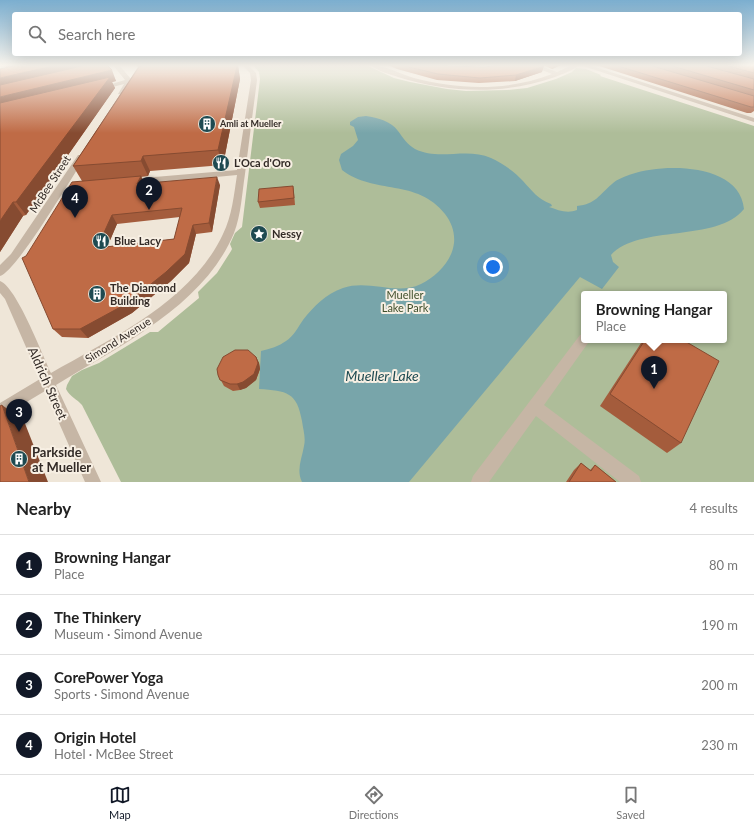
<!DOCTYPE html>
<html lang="en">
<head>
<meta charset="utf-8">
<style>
	body { margin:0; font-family:Lato,sans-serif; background:#f6f6f6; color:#222 }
	.you { position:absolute; left:493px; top:267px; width:14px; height:14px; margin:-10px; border:3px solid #fff; border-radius:50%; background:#1a73e8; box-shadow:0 0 0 6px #1a73e833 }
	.badge { display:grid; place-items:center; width:26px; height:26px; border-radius:50%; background:#111827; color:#fff; font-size:13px; font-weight:700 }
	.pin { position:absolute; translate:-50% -33px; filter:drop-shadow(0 1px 2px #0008) }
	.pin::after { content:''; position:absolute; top:21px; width:14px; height:12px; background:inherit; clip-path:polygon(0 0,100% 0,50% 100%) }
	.popup { position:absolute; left:581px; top:291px; width:146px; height:52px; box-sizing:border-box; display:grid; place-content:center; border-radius:4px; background:#fff; filter:drop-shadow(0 1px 3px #0005); font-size:13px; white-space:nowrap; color:#767676 }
	.popup b { font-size:15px; color:#222 }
	.popup::after { content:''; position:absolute; left:50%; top:100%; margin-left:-8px; border:8px solid transparent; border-top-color:#fff }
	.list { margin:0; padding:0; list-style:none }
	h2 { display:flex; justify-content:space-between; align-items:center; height:52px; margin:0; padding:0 16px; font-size:17px }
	h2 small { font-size:13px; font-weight:400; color:#767676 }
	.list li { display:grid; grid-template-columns:26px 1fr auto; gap:12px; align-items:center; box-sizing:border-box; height:60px; padding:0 16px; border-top:1px solid #e0e0e0 }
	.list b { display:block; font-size:15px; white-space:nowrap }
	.list p { margin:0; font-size:13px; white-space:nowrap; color:#767676 }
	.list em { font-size:13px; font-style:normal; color:#767676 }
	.icon { flex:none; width:22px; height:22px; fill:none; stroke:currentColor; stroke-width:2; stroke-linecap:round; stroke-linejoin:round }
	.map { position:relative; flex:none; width:754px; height:482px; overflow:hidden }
	.search { position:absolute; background:#fff; box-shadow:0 4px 16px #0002; left:12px; right:12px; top:12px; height:44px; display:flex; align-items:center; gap:10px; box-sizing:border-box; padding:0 14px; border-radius:4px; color:#767676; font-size:15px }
	.sheet { height:292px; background:#fff }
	nav { display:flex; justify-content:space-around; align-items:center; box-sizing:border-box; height:56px; border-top:1px solid #e0e0e0; background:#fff; font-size:11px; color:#767676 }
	nav a { display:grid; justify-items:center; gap:2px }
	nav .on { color:#111827 }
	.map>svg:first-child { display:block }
	.green { fill:#aebd99; fill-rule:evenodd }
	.water { fill:#78a5aa }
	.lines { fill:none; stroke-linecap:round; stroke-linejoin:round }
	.minor { fill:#c6b6a5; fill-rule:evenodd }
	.wall { fill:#a45c3c; fill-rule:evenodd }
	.shaded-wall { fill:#864b31 }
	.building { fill:#bf6b46; stroke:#864b31; fill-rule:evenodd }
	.labels { text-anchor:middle; stroke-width:4; stroke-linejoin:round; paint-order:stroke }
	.far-poi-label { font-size:9px; font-weight:bold; fill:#322a26; stroke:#f7efe3; text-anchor:start }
	.poi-label { font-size:11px; font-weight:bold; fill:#322a26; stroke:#f7efe3; text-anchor:start }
	.street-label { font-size:11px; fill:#322a26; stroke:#f7efe3 }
	.park-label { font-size:11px; fill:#3f4f2b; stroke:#f7efe3 }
	.near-street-label { font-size:13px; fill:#322a26; stroke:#f7efe3 }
	.near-poi-label { font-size:13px; font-weight:bold; fill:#322a26; stroke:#f7efe3; text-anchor:start }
	.near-water-label { font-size:14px; font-style:italic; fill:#1e4a51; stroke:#f7efe3 }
</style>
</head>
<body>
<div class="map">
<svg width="754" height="482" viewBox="0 0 754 482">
	<rect width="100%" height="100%" fill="#efe6d8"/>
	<path class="green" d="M253,65H366L394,78L410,82L447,89L466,91L507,90L527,88L556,79L572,72L576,68L586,69L601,75L600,76L754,126V482H121L82,405C77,399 70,397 66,389L67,385L72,376L82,370L99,363L150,332H158L199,298L198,292L217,273L231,251L232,249L230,244L235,233L242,227L260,79L259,72ZM584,294H724V340H584Z"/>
	<path class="water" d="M366,116C378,118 391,121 398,131C403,138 408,145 415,149C439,161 467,147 491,158C502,163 515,172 523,181C532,191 538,199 551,204L552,206L549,207C558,210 567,214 577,210V206C596,204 599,195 612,184C617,179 626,176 632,174C664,163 740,163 744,209C717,243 639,224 611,255L613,262L619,267L602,289L580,277L409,482H302C296,470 302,458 304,446C306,438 303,429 302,421C297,392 287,391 259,389L261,351C270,349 279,346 286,341C294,336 298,327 303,320C314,306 326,294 343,288C369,279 396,296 421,284C437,276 452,261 454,243C455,233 452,223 445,214C417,178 374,195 342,170L339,160L341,154L353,146L358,140L354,127L350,125V122L358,117Z"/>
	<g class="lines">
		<g class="minor">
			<path d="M0,65H5L10,76L9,77H5Z"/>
			<path d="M113,65H119L131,79L134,78L137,80L130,83L123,95L118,94L124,84L101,90L98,88L125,80Z"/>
			<path d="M242,65H248L256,73L257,80C253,111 249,142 245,174C242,193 241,215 234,233C204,306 119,346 56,385L101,482H85L45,391L0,418V403L40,379L5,299L0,293V281C16,286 43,356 51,373C112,338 192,301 223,234C232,216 234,194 237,175L131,185L127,182L131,179L237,170L251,80L250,73Z"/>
			<path d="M370,65C385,65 400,74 414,78C459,90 509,91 552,74L530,65H538L557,72L572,65H580C573,70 563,74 555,77C504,95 450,93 398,77C389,74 378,71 370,65Z"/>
			<path d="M580,65H589L754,118V122Z"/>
			<path d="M78,155H81L85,157C72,177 17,271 0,276V265L11,254Z"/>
			<path d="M584,334V340H590L588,343L544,405L639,476L641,482H620L536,416L489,482H471L473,476L580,335Z"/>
		</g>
	</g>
	<g class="wall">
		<path d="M5,65H107L116,81L112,82L115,88L26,215L23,216L0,252L7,68Z"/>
		<path d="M136,65H238L240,79L223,165L150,171L148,176L141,177L145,184L220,185L212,232L196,234L189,263L171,281L132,313L88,338L62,337L53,329L26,256L82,181L73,166L138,67ZM180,217L174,239L107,247L117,224Z"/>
		<path d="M388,65H444L449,66L542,72L515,81L479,83L437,80L397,69Z"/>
		<path d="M452,65H491L472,66Z"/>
		<path d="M543,65H561L552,69Z"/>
		<path d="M596,65H754V111L751,113H747Z"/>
		<path d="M293,186L294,193L295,205L260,208L258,202Z"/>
		<path d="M643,340H683L681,443L667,453L600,406Z"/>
		<path d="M256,357L259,363L260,369L256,380L246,388L240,390L233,391L224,386L218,375Z"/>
		<path d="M581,463L590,470L595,465L616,482H566L574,470Z"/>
	</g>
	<g class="shaded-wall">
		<path d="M5,65H44L10,72Z"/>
		<path d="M57,65H101L0,91V78Z"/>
		<path d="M234,65H238L240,79L223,165L218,150Z"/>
		<path d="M553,65H561L552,69Z"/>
		<path d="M544,66L542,72L515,81L516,75Z"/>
		<path d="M112,70L116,81L112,82L115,88L26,215L16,202L0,110V97Z"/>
		<path d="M143,156L150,171L148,176L141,161Z"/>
		<path d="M141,176L145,184H137Z"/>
		<path d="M217,177L220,185L212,232L209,223Z"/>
		<path d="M13,202L23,216L0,252V221Z"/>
		<path d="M112,215L117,224L103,257L97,248Z"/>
		<path d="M193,225L196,234L189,263L171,281L132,313L88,338L80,329Z"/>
		<path d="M256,357L259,363L260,369L256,380L246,388L240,390L237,384Z"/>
		<path d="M2,405L24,421L48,482H29Z"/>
	</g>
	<g class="building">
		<path d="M18,65H57L0,78V69Z"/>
		<path d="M86,65H107L112,70L0,97V85Z"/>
		<path d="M145,65H234V66H237L218,150L143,156L141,161L73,166L139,67Z"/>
		<path d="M401,65H444L449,66L485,67L500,65H541L544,66L516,75L480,78L438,74Z"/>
		<path d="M615,65H649L754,96V107H751Z"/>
		<path d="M669,65H703L754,79V90Z"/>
		<path d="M725,65H754V73Z"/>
		<path d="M110,77L16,202H13L0,221V103Z"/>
		<path d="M141,176L137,184L217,177L209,223L193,225L185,254L166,272L126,304L80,329H53L22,258L26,256L72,182ZM182,208L174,239L97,248L112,215Z"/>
		<path d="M293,186L294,198L258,202L259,189Z"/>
		<path d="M645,340H683L719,361L681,443L610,394Z"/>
		<path d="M235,350H248L256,357L258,363L254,374L243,382L237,384H230L220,380L218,375L217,369L223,357Z"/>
		<path d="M2,405L29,482H0V406Z"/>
		<path d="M581,463L591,471L595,465L616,482H569Z"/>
	</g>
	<linearGradient id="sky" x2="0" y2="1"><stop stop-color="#7baecf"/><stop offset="0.49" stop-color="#f8f4ed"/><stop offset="1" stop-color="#f8f4ed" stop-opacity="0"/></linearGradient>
	<rect width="754" height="133" fill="url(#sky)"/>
	<defs>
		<g id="building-disc" transform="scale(0.9)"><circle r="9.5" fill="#1e4a51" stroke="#f7efe3"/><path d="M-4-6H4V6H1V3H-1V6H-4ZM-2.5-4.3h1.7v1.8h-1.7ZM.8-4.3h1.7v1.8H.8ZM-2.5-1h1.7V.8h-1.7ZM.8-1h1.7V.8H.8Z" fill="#fff"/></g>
		<g id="restaurant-disc" transform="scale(0.9)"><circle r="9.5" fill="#1e4a51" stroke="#f7efe3"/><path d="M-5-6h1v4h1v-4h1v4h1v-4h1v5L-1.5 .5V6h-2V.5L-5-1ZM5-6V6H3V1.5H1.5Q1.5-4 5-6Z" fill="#fff"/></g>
		<g id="sight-disc" transform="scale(0.9)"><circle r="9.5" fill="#1e4a51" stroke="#f7efe3"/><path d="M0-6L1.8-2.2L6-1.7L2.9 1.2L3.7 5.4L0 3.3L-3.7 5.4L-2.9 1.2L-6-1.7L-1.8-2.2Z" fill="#fff"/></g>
	</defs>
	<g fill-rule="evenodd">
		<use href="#building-disc" x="207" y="124"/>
		<use href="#restaurant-disc" x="221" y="163"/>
		<use href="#sight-disc" x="259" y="234"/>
		<use href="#restaurant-disc" x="101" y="241"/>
		<use href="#building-disc" x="97" y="294"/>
		<use href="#building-disc" x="19" y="459"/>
	</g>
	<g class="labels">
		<g class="far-poi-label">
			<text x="220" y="127">Amli at Mueller</text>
		</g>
		<g class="poi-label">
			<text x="234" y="167">L'Oca d'Oro</text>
			<text x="272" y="238">Nessy</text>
			<text x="114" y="245">Blue Lacy</text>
			<text x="110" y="292">The Diamond<tspan x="110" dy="13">Building</tspan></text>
		</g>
		<g class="street-label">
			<text transform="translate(50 184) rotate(-57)" y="4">McBee Street</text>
			<text transform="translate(118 340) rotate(-32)" y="4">Simond Avenue</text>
		</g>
		<g class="park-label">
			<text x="405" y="299">Mueller<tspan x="405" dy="13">Lake Park</tspan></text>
		</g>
		<g class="near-street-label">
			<text transform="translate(48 383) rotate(66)" y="5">Aldrich Street</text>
		</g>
		<g class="near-poi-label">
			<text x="32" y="457">Parkside<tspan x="32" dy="15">at Mueller</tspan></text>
		</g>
		<g class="near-water-label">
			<text x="382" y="381">Mueller Lake</text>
		</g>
	</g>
</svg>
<div class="you"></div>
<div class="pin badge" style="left:654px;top:389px">1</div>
<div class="popup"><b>Browning Hangar</b>Place</div>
<div class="pin badge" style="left:149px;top:210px">2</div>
<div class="pin badge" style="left:19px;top:432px">3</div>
<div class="pin badge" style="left:75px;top:218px">4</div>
<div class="search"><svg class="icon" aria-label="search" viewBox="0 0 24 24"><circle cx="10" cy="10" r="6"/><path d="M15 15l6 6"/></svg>Search here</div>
</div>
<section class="sheet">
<h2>Nearby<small>4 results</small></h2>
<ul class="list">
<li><span class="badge">1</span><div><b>Browning Hangar</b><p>Place</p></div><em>80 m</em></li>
<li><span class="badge">2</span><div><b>The Thinkery</b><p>Museum · Simond Avenue</p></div><em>190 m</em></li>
<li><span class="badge">3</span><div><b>CorePower Yoga</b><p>Sports · Simond Avenue</p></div><em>200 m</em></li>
<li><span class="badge">4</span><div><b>Origin Hotel</b><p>Hotel · McBee Street</p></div><em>230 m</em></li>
</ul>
</section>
<nav>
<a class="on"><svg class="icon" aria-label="map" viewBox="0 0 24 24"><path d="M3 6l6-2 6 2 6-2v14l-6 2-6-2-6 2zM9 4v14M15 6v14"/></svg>Map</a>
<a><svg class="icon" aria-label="directions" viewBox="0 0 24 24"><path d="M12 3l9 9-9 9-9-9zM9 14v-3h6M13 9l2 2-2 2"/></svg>Directions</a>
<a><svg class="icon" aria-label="saved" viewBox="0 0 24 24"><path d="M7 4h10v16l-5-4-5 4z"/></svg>Saved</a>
</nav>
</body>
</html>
